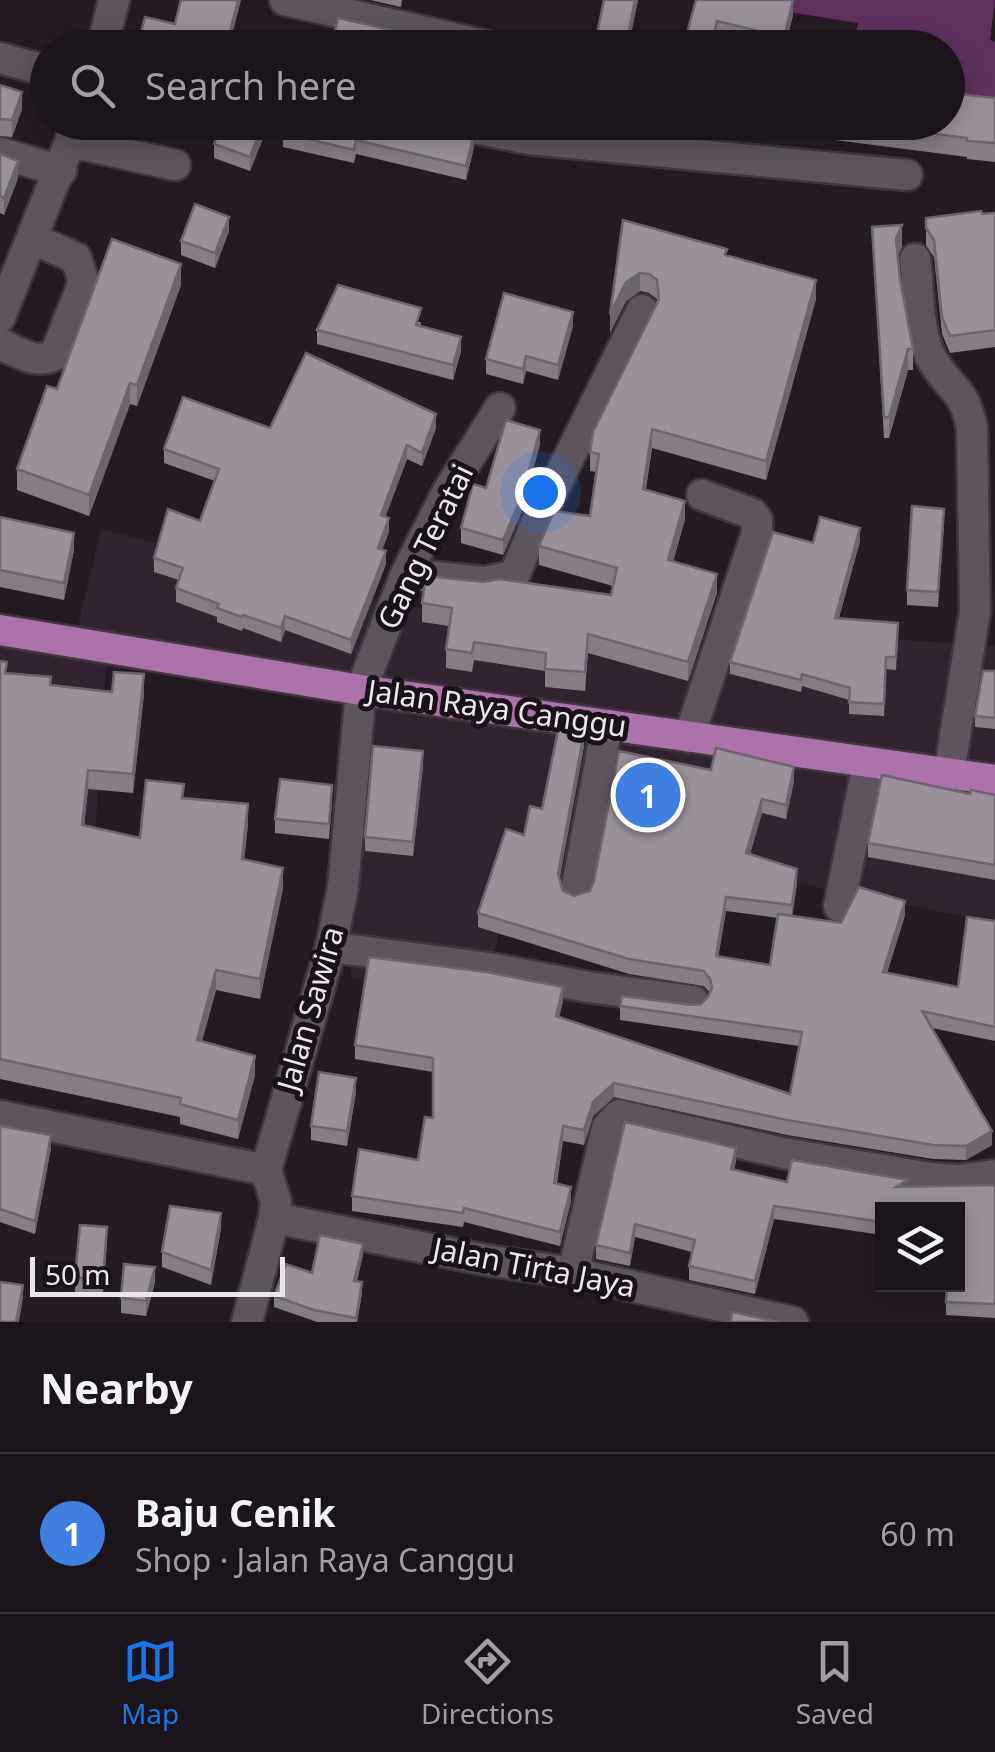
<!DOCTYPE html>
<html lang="en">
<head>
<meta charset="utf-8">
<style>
	body { margin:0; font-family:"Noto Sans",sans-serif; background:#241d23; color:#f1f3f6 }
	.controls { position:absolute; right:30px; bottom:30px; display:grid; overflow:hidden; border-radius:0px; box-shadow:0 5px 25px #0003 }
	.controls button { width:90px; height:90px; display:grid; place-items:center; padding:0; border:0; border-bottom:2px solid #393339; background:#1b141a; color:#f1f3f6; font:50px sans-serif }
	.scale { position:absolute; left:30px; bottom:25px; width:255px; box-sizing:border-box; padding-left:10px; border:5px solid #ebe6eb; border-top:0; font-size:28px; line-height:35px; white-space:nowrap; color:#ebe6eb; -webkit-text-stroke:8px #1a121a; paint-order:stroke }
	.you { position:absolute; left:540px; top:492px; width:35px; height:35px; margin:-25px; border:8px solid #fff; border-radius:50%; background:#1a73e8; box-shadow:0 0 0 15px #1a73e833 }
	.badge { display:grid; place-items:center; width:65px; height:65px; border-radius:50%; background:#1a73e8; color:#fff; font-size:32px; font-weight:700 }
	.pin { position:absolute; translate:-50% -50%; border:5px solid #fff; box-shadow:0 2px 10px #0006 }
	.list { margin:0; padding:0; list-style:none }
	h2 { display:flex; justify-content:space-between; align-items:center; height:130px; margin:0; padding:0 40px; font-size:42px }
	h2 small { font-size:32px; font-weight:400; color:#a09ea2 }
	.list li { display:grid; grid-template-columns:65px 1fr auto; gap:30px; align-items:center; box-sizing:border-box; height:160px; padding:0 40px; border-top:2px solid #393339 }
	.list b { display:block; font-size:38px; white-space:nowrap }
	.list p { margin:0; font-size:32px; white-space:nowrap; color:#a09ea2 }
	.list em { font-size:32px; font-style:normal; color:#a09ea2 }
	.icon { flex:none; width:55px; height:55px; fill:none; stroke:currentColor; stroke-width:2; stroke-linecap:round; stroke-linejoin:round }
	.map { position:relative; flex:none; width:995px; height:1322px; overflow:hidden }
	.search { position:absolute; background:#1b141a; box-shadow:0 5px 25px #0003; left:30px; right:30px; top:30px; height:110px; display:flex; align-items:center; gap:25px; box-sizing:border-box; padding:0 35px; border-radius:55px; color:#a09ea2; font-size:38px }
	.sheet { height:290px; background:#1b141a }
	nav { display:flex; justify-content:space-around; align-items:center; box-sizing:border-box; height:140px; border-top:2px solid #393339; background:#1b141a; font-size:28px; color:#a09ea2 }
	nav a { display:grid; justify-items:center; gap:5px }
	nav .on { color:#1a73e8 }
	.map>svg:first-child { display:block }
	.built { fill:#312430 }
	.green { fill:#5e315c }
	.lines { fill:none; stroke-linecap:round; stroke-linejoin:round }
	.minor-casing { stroke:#3e373d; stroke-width:35 }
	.major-casing { stroke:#3e373d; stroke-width:35 }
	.minor { stroke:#5e545d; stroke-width:30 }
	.major { stroke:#ad72aa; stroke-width:30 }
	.wall { fill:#857c84; fill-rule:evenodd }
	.shaded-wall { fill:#6c656c }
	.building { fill:#9b909a; stroke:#6c656c; stroke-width:2.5 }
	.labels { text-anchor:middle; stroke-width:10; stroke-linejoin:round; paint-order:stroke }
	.street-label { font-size:30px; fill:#ebe6eb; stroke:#1a121a }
</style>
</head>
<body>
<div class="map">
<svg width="995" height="1322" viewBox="0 0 995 1322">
	<rect width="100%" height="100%" fill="#241b23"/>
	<path class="built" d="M101,529L411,607L995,646V923L522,828L487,987L352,979L341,900L362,700L106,661L93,871L0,862V643L71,655Z"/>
	<path class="green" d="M714,0H995L990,40L995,42V125L948,120V48L853,47L858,23Z"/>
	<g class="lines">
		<g class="minor-casing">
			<g id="minor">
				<path d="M285,0L496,48"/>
				<path d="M102,48L114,0"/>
				<path d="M0,58L48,71"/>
				<path d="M443,122L529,139L907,175"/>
				<path d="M71,142L175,165"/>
				<path d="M0,153L61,171"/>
				<path d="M915,259C919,290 917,335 933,361C952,392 964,388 972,428L975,611L949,774"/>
				<path d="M0,317L78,122"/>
				<path d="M0,344C18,352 36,365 55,355L84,282L76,258L33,239"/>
				<path d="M406,574L484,582L514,576L536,524L642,310"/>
				<path d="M689,737L757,533V520L753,514L702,495"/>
				<path d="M576,892L607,725"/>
				<path d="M839,906L868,764"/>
				<path d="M331,947L489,968L588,987L693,1001"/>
				<path d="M0,1116L266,1170"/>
				<path d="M274,1218L486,1260L573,1273L793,1322"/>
				<path d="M573,1273L607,1128L619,1115L783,1153L931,1178L958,1180L995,1175"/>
				<path d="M247,1322L274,1218L276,1202L266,1170L331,947L343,887L361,690L406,574L448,491L500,408"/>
			</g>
		</g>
		<g class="major-casing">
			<path id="major" d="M0,630L361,690L995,780"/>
		</g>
		<use href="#minor" class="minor"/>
		<use href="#major" class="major"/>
	</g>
	<g class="wall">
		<path d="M370,0H402L401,7Z"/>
		<path d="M638,0L628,48H597V34Z"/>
		<path d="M696,0L793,15L785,48H767L717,35Z"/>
		<path d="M0,85L22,109L12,137L0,136Z"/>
		<path d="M995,98V162L967,159V157L819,138V122H948Z"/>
		<path d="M136,122H161L158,131Z"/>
		<path d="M681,122H733L730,134Z"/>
		<path d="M283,133L474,147L466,180L356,154L354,163L283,147Z"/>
		<path d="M264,136L250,171L214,158V144Z"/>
		<path d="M0,154L18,178L4,215L0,213Z"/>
		<path d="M995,213V347L950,353L942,334L934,257L926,245V218Z"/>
		<path d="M623,220L727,256L816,299L766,480L652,448L646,489L685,519L673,562L717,593L688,681L588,653L585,691L545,687V671L474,660L472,672L446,668V649L449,626L422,622V603L611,595L613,586L539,565V546L590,516L596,472L590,471V452L657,302V299L649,293L640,291L626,301L610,333Z"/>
		<path d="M872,227L902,246L898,256L900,279L913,349V370H908L889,438H884Z"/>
		<path d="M229,231L215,268L181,255V241Z"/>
		<path d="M181,285L137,406L130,404L89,516L17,490V469L57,389Z"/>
		<path d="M421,322L420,326L461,351L453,380L317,344V330Z"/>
		<path d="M573,326L558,380L526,371L523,384L486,374V359Z"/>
		<path d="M270,428H436L422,466L407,459L385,517L389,532L382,549L386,564L351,654L285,630L281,642L243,628L242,631L217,622V617L176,602V588L179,580L154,572V558L200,521L215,481L164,463V449Z"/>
		<path d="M540,444L522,511L503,555L461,543V528L486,488Z"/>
		<path d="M0,517L74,550L64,600L0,587Z"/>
		<path d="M944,523L938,607L907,605V590Z"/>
		<path d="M860,541L839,618L898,635L896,670L886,669L884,716L849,714V700L802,686L801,692L730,674V662L813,543Z"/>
		<path d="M0,661L7,673L51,686L144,694L133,793L88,789L84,826L140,838L184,798L248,824L244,860L283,888L260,999L216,990L202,1041L255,1075L238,1139L180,1124V1117L0,1079Z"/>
		<path d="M995,671V729L975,727V716Z"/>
		<path d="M584,746L559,879L563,891L574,896L590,891L711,770L794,781L786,819L762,813L750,854L797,883L792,916L841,923L905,915L887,973L958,987L995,921V1041L932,1028L992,1145L966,1160L933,1159L787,1135L614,1097L593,1116L584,1145L563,1141L557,1183L571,1201L560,1246L464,1222L463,1227L352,1211V1196L418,1160L433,1118V1072L355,1059V1045L563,1001L559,1017L790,1094L799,1046L620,1020V1006L691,1005L701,1004L708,997L710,993L704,986L629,974L478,927V913L524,835ZM726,911L778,918L770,965L718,957Z"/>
		<path d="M423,766L413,856L365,851V837Z"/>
		<path d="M970,794L995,795V880L868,857V843Z"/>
		<path d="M332,800L329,839L275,833V819Z"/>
		<path d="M356,1092L347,1146L311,1140V1126Z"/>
		<path d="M0,1126L51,1148L35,1234L0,1222Z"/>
		<path d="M736,1161L734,1170L787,1182L908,1187L995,1185V1318L946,1315V1302L958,1210H882V1248V1235L774,1219L755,1294L689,1280V1266L692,1252L635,1237L630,1266L596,1259V1245Z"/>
		<path d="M221,1228L211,1285L162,1267V1252Z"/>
		<path d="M107,1242L103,1294L75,1292V1277Z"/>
		<path d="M363,1255L357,1281L362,1293L357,1322H317L274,1307V1296L312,1273Z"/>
		<path d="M155,1282L146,1316L121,1313V1298Z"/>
	</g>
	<g class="shaded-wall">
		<path d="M238,0H241L229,48V36Z"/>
		<path d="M635,0H638L628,48H627V40Z"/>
		<path d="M793,0V15L784,48V37Z"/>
		<path d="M717,21V35L714,48H710Z"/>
		<path d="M22,92V109L12,137V120Z"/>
		<path d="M264,122V136L250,171V157Z"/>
		<path d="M474,134V147L466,180V166Z"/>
		<path d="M18,161V178L4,215V198Z"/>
		<path d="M229,217V231L215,268V253Z"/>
		<path d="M902,225V246L896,260V239Z"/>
		<path d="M181,264V285L137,406V385Z"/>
		<path d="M640,273V291L626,301L610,333V314L626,282Z"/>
		<path d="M816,280V299L766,480V461Z"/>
		<path d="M573,312V326L558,380V365Z"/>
		<path d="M461,337V351L453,380V365Z"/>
		<path d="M908,349V370L889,438V417Z"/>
		<path d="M526,356V371L523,384V369Z"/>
		<path d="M130,383V404L89,516V495Z"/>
		<path d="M436,414V428L422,466V453Z"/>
		<path d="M652,429V448L643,507V489Z"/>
		<path d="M540,430V444L522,511L503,555V540Z"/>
		<path d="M407,445V459L381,529V515Z"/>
		<path d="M685,501V519L668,579V560Z"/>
		<path d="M389,518V532L378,561V548Z"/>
		<path d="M860,528V541L835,631V618Z"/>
		<path d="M74,533V550L64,600V583Z"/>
		<path d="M386,551V564L351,654V640Z"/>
		<path d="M717,574V593L688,681V662Z"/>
		<path d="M285,616V630L281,642V628Z"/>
		<path d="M144,674V694L133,793V774Z"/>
		<path d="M584,732V746L558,889V874Z"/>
		<path d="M423,751V766L413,856V842Z"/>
		<path d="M794,767V781L786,819V805Z"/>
		<path d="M88,770V789L82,845V825Z"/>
		<path d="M762,799V813L746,868V853Z"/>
		<path d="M248,804V824L242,879V859Z"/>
		<path d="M283,868V888L260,999V979Z"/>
		<path d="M797,869V883L792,920V905Z"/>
		<path d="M726,897V911L716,971V956Z"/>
		<path d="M905,901V915L883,986V972Z"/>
		<path d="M216,970V990L197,1059V1040Z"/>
		<path d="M563,987V1001L556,1030V1016Z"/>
		<path d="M255,1056V1075L238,1139V1120Z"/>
		<path d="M356,1078V1092L347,1146V1131Z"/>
		<path d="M614,1083V1097L593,1116L584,1145V1130L593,1102Z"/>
		<path d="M563,1126V1141L554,1197V1183Z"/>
		<path d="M992,1131V1145L966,1160V1146Z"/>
		<path d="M51,1135V1148L35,1234V1221Z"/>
		<path d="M736,1148V1161L731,1182V1169Z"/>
		<path d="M571,1187V1201L560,1246V1232Z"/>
		<path d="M774,1206V1219L755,1294V1281Z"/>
		<path d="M221,1213V1228L211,1285V1270Z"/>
		<path d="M635,1224V1237L630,1266V1253Z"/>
		<path d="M363,1244V1255L354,1292V1281Z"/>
		<path d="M155,1267V1282L146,1316V1301Z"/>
		<path d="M362,1282V1293L357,1322H356Z"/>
		<path d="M23,1285V1298L19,1322H16Z"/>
	</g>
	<g class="building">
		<path d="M181,0H238L229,36L239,38L237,48H137L145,17L175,24Z"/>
		<path d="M604,0H635L627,40L597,34Z"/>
		<path d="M696,0H793L784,37L717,21L710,48H683Z"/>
		<path d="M338,18L391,30L389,41L419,48H331Z"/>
		<path d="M0,85L22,92L12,120L0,119Z"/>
		<path d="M948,93L995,98V143L967,141V138L846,122H948Z"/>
		<path d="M222,122H263L250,157L214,144Z"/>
		<path d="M286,122H431L474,134L466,166L356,140L354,150L283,133Z"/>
		<path d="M0,154L18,161L4,198L0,196Z"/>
		<path d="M195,204L229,217L215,253L181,241Z"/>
		<path d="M981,211L982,214L995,213V330L950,336L942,317L934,240L926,228V218Z"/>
		<path d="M623,220L727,249L725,255L816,280L766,461L652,429L643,489L685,501L668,560L717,574L688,662L588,634L585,672L545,669L546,653L474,642L472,653L446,649L452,608L422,603L426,576L483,582L500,579L611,595L617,568L539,546L554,511L590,516L599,454L590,452L593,432L659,299L657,280L649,274L640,273L626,282L610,314Z"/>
		<path d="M902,225L896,239L900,279L913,349H908L889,417H884L872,227Z"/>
		<path d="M112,239L181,264L137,385L130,383L89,495L17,469L47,386L57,389Z"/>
		<path d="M338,285L421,308L416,325L461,337L453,365L317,330Z"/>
		<path d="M504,293L573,312L558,365L526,356L523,369L486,359Z"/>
		<path d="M306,353L436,414L422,453L407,445L381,515L389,518L378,548L386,551L351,640L285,616L281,628L243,615L242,617L217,608L219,604L176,588L183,568L154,558L168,509L200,521L219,469L164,449L183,397L270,428Z"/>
		<path d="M506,420L540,430L522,496L503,540L461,528L473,484L486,488Z"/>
		<path d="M912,506L944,509L938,592L907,590Z"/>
		<path d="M0,517L74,533L64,583L0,570Z"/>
		<path d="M820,517L860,528L835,618L898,623L896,657H886L884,704L849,702L850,688L802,674L801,680L730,662L773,532L813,543Z"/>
		<path d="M0,661L7,662L5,673L51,677L50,685L112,692L114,672L144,674L133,774L88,770L82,825L140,838L146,780L184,784L182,798L248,804L242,859L283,868L260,979L216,970L197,1040L255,1056L238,1120L180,1104L181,1098L0,1059Z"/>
		<path d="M983,671H995V718L975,716Z"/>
		<path d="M559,726L584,732L558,874L563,891L574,896L590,891L594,881L619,751L711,770L716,748L794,767L786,805L762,799L746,853L797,869L792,905L726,897L716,956L770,965L778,914L841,923L859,887L905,901L883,972L958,987L967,917L995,921V1027L922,1011L992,1131L966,1146L933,1145L787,1120L614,1083L593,1102L584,1130L563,1126L554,1183L571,1187L560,1232L464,1208L463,1213L352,1196L359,1149L418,1160L425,1117L433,1118V1058L355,1045L369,957L486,972L563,987L556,1016L790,1094L802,1032L620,1006L622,996L691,1005L701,1004L708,997L712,988L710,979L704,971L629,959L478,913L506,829L524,835L530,806L542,809Z"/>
		<path d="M373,746L423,751L413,842L365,837Z"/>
		<path d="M882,775L970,794L971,790L995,795V865L868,843Z"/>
		<path d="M280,779L332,785L329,824L275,819Z"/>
		<path d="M319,1072L356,1078L347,1131L311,1126Z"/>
		<path d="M625,1122L736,1148L731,1169L787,1182L792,1160L908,1180L896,1187L995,1185V1304L946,1302L947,1284H958V1210H882V1235V1222L774,1206L755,1281L689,1266L695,1240L635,1224L630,1253L596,1245Z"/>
		<path d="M0,1126L51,1135L35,1221L0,1209Z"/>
		<path d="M170,1206L221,1213L211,1270L162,1252Z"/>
		<path d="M80,1225L107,1227L103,1280L75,1277Z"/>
		<path d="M320,1235L363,1244L354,1281L362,1282L356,1318L314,1310L274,1296L286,1264L312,1273Z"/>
		<path d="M124,1264L155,1267L146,1301L121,1298Z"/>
		<path d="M0,1282L23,1285L16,1322H0Z"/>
		<path d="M732,1312L778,1322H731Z"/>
	</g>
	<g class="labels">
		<g class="street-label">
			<text transform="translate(426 547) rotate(-64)" y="10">Gang Teratai</text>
			<text transform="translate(497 709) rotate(8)" y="10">Jalan Raya Canggu</text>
			<text transform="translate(311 1009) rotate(-74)" y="10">Jalan Sawira</text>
			<text transform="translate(534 1268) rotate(11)" y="10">Jalan Tirta Jaya</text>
		</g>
	</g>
</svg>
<div class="controls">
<button><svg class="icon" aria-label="layers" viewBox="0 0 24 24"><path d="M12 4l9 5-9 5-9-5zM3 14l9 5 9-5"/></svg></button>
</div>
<div class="scale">50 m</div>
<div class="you"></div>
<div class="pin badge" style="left:648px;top:795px;background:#3f7fe0">1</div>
<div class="search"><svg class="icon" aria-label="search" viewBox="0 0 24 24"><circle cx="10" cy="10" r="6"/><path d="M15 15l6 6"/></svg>Search here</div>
</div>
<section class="sheet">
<h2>Nearby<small></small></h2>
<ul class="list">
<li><span class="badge" style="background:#3f7fe0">1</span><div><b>Baju Cenik</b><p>Shop · Jalan Raya Canggu</p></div><em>60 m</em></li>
</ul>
</section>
<nav>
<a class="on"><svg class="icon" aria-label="map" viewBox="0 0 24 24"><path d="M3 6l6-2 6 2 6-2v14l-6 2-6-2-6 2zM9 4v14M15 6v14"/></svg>Map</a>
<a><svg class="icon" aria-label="directions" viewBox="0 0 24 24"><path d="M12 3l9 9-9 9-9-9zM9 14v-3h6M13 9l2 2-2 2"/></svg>Directions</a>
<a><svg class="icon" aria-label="saved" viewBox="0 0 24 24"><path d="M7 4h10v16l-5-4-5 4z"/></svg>Saved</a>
</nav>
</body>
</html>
